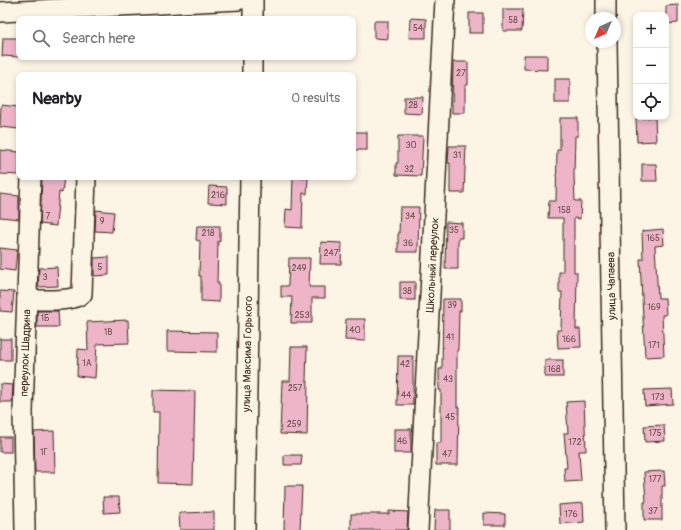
<!DOCTYPE html>
<html lang="en">
<head>
<meta charset="utf-8">
<style>
	body { margin:0; font-family:Pangolin,sans-serif; background:#f2f2f2; color:#202124 }
	.controls { position:absolute; right:12px; top:12px; display:grid; overflow:hidden; border-radius:8px; box-shadow:0 2px 6px #0003 }
	.controls button { width:36px; height:36px; display:grid; place-items:center; padding:0; border:0; border-bottom:1px solid #e0e0e0; background:#fff; color:#202124; font:20px sans-serif }
	.compass { position:absolute; left:585px; top:12px; width:36px; height:36px; border-radius:50%; background:#fff; box-shadow:0 2px 6px #0003; rotate:224deg }
	.list { margin:0; padding:0; list-style:none }
	h2 { display:flex; justify-content:space-between; align-items:center; height:52px; margin:0; padding:0 16px; font-size:17px }
	h2 small { font-size:13px; font-weight:400; color:#757577 }
	.icon { flex:none; width:22px; height:22px; fill:none; stroke:currentColor; stroke-width:2; stroke-linecap:round; stroke-linejoin:round }
	.map { position:relative; flex:none; width:681px; height:530px; overflow:hidden }
	.search { position:absolute; background:#fff; box-shadow:0 2px 6px #0003; left:16px; top:16px; width:340px; height:44px; display:flex; align-items:center; gap:10px; box-sizing:border-box; padding:0 14px; border-radius:8px; color:#757577; font-size:15px }
	.panel { position:absolute; background:#fff; box-shadow:0 2px 6px #0003; left:16px; top:72px; width:340px; height:108px; border-radius:8px }
	.map>svg:first-child { display:block }
	.building { fill:#eeb5c9; stroke:#3b2a1e }
	.lines { fill:none; stroke-linecap:round; stroke-linejoin:round }
	.minor-casing { stroke:#3b2a1e; stroke-width:22 }
	.minor { stroke:#fcf5e5; stroke-width:19 }
	.labels { text-anchor:middle; stroke-width:4; stroke-linejoin:round; paint-order:stroke }
	.number-label { font-size:9px; fill:#684d49 }
	.street-label { font-size:11px; fill:#3b2a1e; stroke:#fcf5e5 }
</style>
</head>
<body>
<div class="map">
<svg width="681" height="530" viewBox="0 0 681 530">
	<rect width="100%" height="100%" fill="#fcf5e5"/>
	<filter id="ink" filterUnits="userSpaceOnUse"><feTurbulence type="fractalNoise" baseFrequency=".025" numOctaves="2"/><feDisplacementMap in="SourceGraphic" scale="8" xChannelSelector="R" yChannelSelector="G"/><feConvolveMatrix kernelMatrix="1 2 1 2 8 2 1 2 1" color-interpolation-filters="sRGB"/></filter>
	<g filter="url(#ink)">
		<g class="building">
			<path d="M678,5V23L666,24V6Z"/>
			<path d="M503,9H523L522,31H503Z"/>
			<rect x="469" y="13" width="14" height="20"/>
			<path d="M410,18L426,19V38H409Z"/>
			<path d="M374,21H388V39L374,38Z"/>
			<path d="M3,38H19V57L2,56Z"/>
			<path d="M524,55H547V70L524,69Z"/>
			<path d="M453,62H468V85H465V113H452Z"/>
			<rect x="555" y="79" width="15" height="24"/>
			<path d="M404,97H423L422,114L404,113Z"/>
			<path d="M1,105L19,107V129L0,127Z"/>
			<path d="M655,117L656,141L637,142L636,119Z"/>
			<path d="M560,118H578V136H575L574,175L575,201H581L580,219L574,218V272H577L576,329H580L581,347L558,348L557,330H561L562,292H559V272H563V218H548L549,201H556L557,150H560Z"/>
			<rect x="353" y="132" width="14" height="18"/>
			<path d="M398,136H423L421,176L396,175V163H398Z"/>
			<path d="M449,146H466L464,193H450V163H448Z"/>
			<path d="M0,150L19,152V175L0,174Z"/>
			<path d="M642,164H656L657,181H642Z"/>
			<path d="M42,177H64L62,193L59,192L56,226L40,224Z"/>
			<path d="M293,177L308,178L307,194L303,193L302,228L285,227L286,209L292,210Z"/>
			<path d="M209,186L227,187V204L208,203Z"/>
			<path d="M0,194L19,196V219L0,217Z"/>
			<path d="M400,207H419L418,252H398V234H399Z"/>
			<path d="M96,210L114,212L112,232L95,231Z"/>
			<path d="M446,222L462,223V238H458V269H445Z"/>
			<path d="M197,226H220V241H218L217,283H219V302L201,301V276H199L200,241L196,240Z"/>
			<path d="M663,229L664,245L655,246L658,298H665L666,315H662L664,356L645,357L640,259H643L642,231Z"/>
			<path d="M321,242L342,243L341,264H320Z"/>
			<path d="M0,248L17,250L15,271L0,269Z"/>
			<path d="M109,257V275L94,276V258Z"/>
			<path d="M289,258H310L309,287H325V298H312V323H291L292,297H281V286H288Z"/>
			<path d="M57,267L58,286L38,287L39,268Z"/>
			<rect x="400" y="282" width="15" height="18"/>
			<path d="M0,291L14,292L12,312L0,311Z"/>
			<path d="M443,299H461V311H459L458,350H457V407H459L458,465H436V443H441V390H439V369H442Z"/>
			<path d="M37,311H58L59,327H37Z"/>
			<path d="M346,319H365V341L345,340Z"/>
			<path d="M128,320L129,343L97,344L95,378L77,376L78,349L88,350L87,322Z"/>
			<path d="M167,331L217,332V352L167,351Z"/>
			<rect x="0" y="339" width="11" height="21"/>
			<path d="M291,347H307L306,381H308L307,435L280,434L282,381H290Z"/>
			<path d="M398,356H413V405H397Z"/>
			<rect x="545" y="360" width="18" height="17"/>
			<path d="M0,384L13,385L12,402H0Z"/>
			<path d="M672,389L673,404L645,406L644,390Z"/>
			<path d="M153,390L195,391L193,484L158,483L159,412H153Z"/>
			<path d="M584,401L586,451H579L581,481L565,482L564,468H567L564,433H568L566,402Z"/>
			<path d="M664,425L665,441L645,442L644,426Z"/>
			<rect x="394" y="429" width="17" height="24"/>
			<path d="M54,431L55,472H35L34,432Z"/>
			<rect x="0" y="437" width="11" height="15"/>
			<path d="M284,455H302L301,465H284Z"/>
			<path d="M664,471L665,486H662V520H644V502H646L644,472Z"/>
			<path d="M285,486H302L300,530H284Z"/>
			<path d="M103,497H119L120,512L104,513Z"/>
			<path d="M583,503L584,522L560,524L559,505Z"/>
			<path d="M435,510H450V530H434Z"/>
			<path d="M389,511L408,512L407,530H351V514H389Z"/>
			<path d="M214,512V530H180L179,513Z"/>
			<path d="M484,513L505,514V525H484Z"/>
		</g>
		<g class="lines">
			<g class="minor-casing">
				<g id="minor">
					<path d="M606,0V18"/>
					<path d="M0,12L239,0"/>
					<path d="M253,19V0"/>
					<path d="M607,42L615,530"/>
					<path d="M252,75V57"/>
					<path d="M27,300C41,299 70,303 82,294L86,177"/>
					<path d="M25,530L23,412L31,177"/>
					<path d="M245,530L250,177"/>
					<path d="M418,530L445,0"/>
				</g>
			</g>
			<use href="#minor" class="minor"/>
		</g>
	</g>
	<g class="labels">
		<g class="number-label">
			<text x="513" y="23">58</text>
			<text x="418" y="31">54</text>
			<text x="461" y="76">27</text>
			<text x="413" y="108">28</text>
			<text x="411" y="148">30</text>
			<text x="457" y="158">31</text>
			<text x="409" y="172">32</text>
			<text x="218" y="198">216</text>
			<text x="564" y="213">158</text>
			<text x="48" y="219">7</text>
			<text x="410" y="219">34</text>
			<text x="102" y="224">9</text>
			<text x="454" y="233">35</text>
			<text x="208" y="236">218</text>
			<text x="653" y="241">165</text>
			<text x="408" y="246">36</text>
			<text x="331" y="256">247</text>
			<text x="100" y="270">5</text>
			<text x="299" y="271">249</text>
			<text x="45" y="280">3</text>
			<text x="407" y="294">38</text>
			<text x="452" y="308">39</text>
			<text x="654" y="310">169</text>
			<text x="302" y="318">253</text>
			<text x="45" y="321">1Б</text>
			<text x="355" y="333">40</text>
			<text x="108" y="335">1В</text>
			<text x="450" y="340">41</text>
			<text x="569" y="342">166</text>
			<text x="654" y="348">171</text>
			<text x="87" y="366">1А</text>
			<text x="405" y="367">42</text>
			<text x="554" y="372">168</text>
			<text x="448" y="382">43</text>
			<text x="295" y="391">257</text>
			<text x="406" y="398">44</text>
			<text x="658" y="400">173</text>
			<text x="450" y="420">45</text>
			<text x="294" y="427">259</text>
			<text x="655" y="436">175</text>
			<text x="402" y="444">46</text>
			<text x="575" y="445">172</text>
			<text x="44" y="455">1Г</text>
			<text x="447" y="457">47</text>
			<text x="655" y="482">177</text>
			<text x="653" y="514">37</text>
			<text x="571" y="517">176</text>
		</g>
		<g class="street-label">
			<text transform="translate(432 265) rotate(-87)" y="4">Школьный переулок</text>
			<text transform="translate(611 286) rotate(-91)" y="4">улица Чапаева</text>
			<text transform="translate(25 353) rotate(-88)" y="4">переулок Шадрина</text>
			<text transform="translate(247 354) rotate(-89)" y="4">улица Максима Горького</text>
		</g>
	</g>
</svg>
<div class="controls">
<button>+</button>
<button>−</button>
<button><svg class="icon" aria-label="locate" viewBox="0 0 24 24"><circle cx="12" cy="12" r="6"/><path d="M12 2v4M12 18v4M2 12h4M18 12h4"/></svg></button>
</div>
<svg class="compass" viewBox="-18 -18 36 36"><path d="M0-13l5 13h-10z" fill="#e53935"/><path d="M0 13l5-13h-10z" fill="#757577"/></svg>
<div class="search"><svg class="icon" aria-label="search" viewBox="0 0 24 24"><circle cx="10" cy="10" r="6"/><path d="M15 15l6 6"/></svg>Search here</div>
<section class="panel">
<h2>Nearby<small>0 results</small></h2>
<ul class="list">
</ul>
</section>
</div>
</body>
</html>
